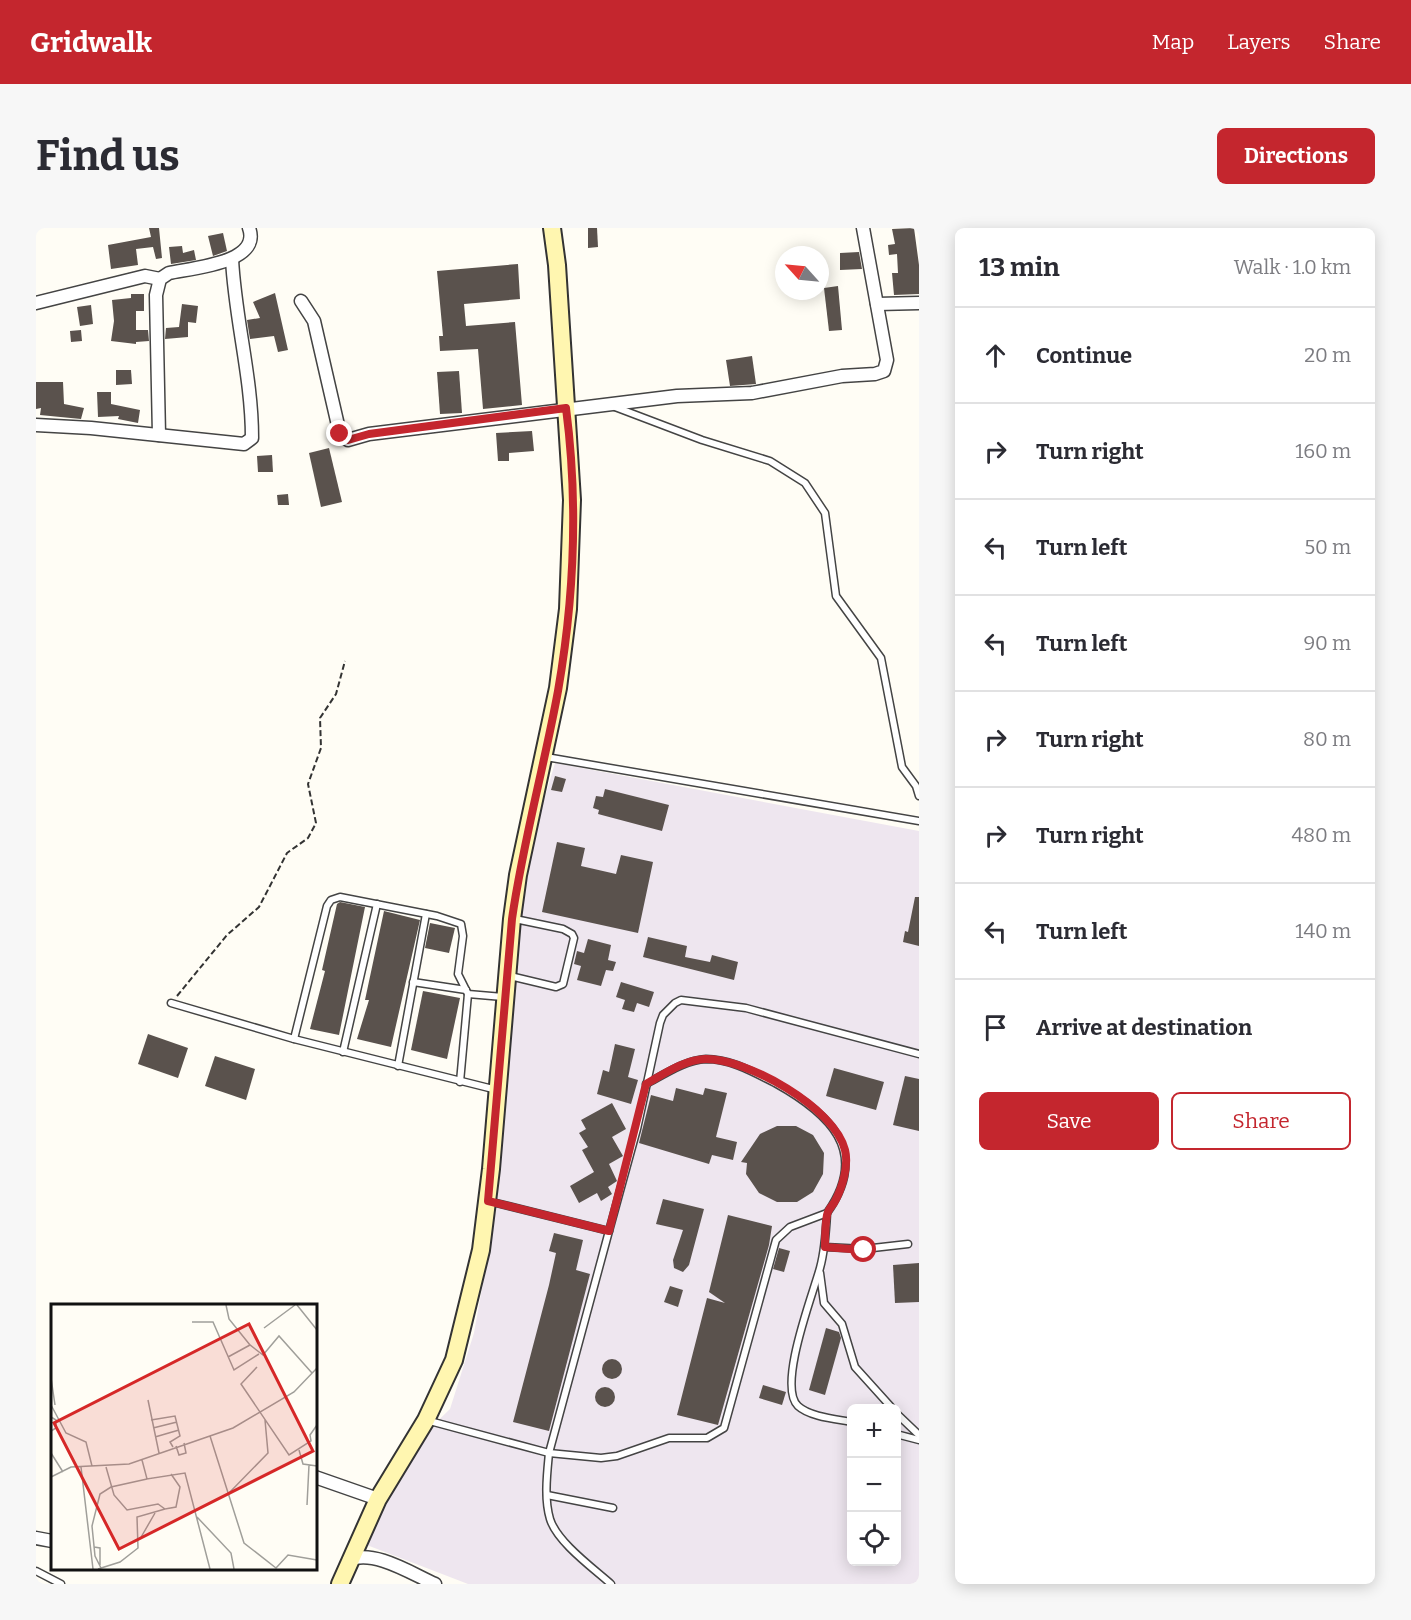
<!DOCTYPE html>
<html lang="en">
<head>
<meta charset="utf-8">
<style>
	body { margin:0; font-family:Bitter,serif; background:#f7f7f7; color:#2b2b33 }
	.controls { position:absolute; right:18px; bottom:18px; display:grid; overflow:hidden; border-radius:9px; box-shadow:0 3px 15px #0003 }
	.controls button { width:54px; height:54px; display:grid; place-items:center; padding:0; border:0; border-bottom:2px solid #e1e1e2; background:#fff; color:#2b2b33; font:30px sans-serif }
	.compass { position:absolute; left:739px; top:18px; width:54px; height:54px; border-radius:50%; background:#fff; box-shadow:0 3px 15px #0003; rotate:297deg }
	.stop { position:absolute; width:18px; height:18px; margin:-14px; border:4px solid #c4262e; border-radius:50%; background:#fff }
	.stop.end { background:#c4262e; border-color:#fff; box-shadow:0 2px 6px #0008 }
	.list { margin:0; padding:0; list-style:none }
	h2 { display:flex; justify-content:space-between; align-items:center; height:78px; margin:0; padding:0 24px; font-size:26px }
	h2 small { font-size:20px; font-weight:400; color:#7c7c81 }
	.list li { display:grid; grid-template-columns:39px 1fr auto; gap:18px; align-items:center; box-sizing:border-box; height:96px; padding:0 24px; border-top:2px solid #e1e1e2 }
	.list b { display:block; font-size:22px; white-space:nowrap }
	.list em { font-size:20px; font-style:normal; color:#7c7c81 }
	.actions { display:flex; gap:12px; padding:18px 24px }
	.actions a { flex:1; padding:14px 0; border:2px solid #c4262e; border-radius:9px; text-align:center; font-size:21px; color:#c4262e }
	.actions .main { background:#c4262e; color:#fff }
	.icon { flex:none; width:33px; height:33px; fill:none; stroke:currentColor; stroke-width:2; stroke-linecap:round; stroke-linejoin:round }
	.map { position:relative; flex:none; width:883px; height:1356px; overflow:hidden; border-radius:9px }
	header { display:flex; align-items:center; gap:36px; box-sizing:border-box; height:84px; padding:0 30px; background:#c4262e; color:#fff }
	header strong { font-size:28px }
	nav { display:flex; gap:33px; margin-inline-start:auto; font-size:21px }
	.intro { display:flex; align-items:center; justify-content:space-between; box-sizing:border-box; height:144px; padding:0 36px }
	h1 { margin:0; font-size:42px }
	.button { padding:15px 27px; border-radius:9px; background:#c4262e; color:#fff; font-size:21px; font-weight:700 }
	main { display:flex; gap:36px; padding:0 36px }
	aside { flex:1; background:#fff; border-radius:9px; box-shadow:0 3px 15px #0003 }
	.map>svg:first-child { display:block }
	.industrial { fill:#eee6ef; fill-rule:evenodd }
	.building { fill:#5a524d }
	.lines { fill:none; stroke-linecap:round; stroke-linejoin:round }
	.lane-casing { stroke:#444; stroke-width:9 }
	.street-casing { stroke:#444; stroke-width:15 }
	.secondary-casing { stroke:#333; stroke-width:20 }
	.path { stroke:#333; stroke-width:2; stroke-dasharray:6 3; stroke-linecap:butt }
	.lane { stroke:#fff; stroke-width:6 }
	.street { stroke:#fff; stroke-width:12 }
	.secondary { stroke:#fff6b0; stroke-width:16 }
	.route { stroke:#c4262e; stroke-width:8 }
	.inset-road { fill:none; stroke:#a09f9a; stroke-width:1.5 }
	.view { fill:#d62828; fill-opacity:0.15; stroke:#d62828; stroke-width:3 }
	.inset-edge { fill:none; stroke:#111; stroke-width:3 }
</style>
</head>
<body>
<header>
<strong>Gridwalk</strong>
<nav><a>Map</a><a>Layers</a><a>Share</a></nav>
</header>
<div class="intro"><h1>Find us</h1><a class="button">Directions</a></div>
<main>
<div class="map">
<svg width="883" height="1356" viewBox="0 0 883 1356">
	<rect width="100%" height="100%" fill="#fffdf5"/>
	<path class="industrial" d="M519,535L883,603V1356H432L323,1314L379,1215L414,1181L438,1105L457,999L485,673L500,599ZM816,1180H860V1334H816Z"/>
	<g class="building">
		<path d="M113,0H123L126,30L120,31L117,19L100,21L102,37L75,41L72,17L115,9Z"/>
		<path d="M552,0H561L562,19L552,20Z"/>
		<path d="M878,0L883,37V66L858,67L856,45H862L861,26L853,27L852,17L859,16L856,1Z"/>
		<path d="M187,5L191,23L177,28L172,8Z"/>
		<path d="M146,18L147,25L158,22L160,32L135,36L133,19Z"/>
		<path d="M823,24L826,41L804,42V25Z"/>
		<path d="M482,36L484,71L428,76L430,98L479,94L486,177L447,181L442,121L404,123L403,108H407L401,43Z"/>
		<path d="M802,58L806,102L793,103L788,60Z"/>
		<path d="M239,65L252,122L242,124L238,108L214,111L211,92L224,90L217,74Z"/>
		<path d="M95,66H108V83H100V102H112L113,113L100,114V116L75,113L78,93L76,72L95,70Z"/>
		<path d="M146,76L162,78L160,95L152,94V109L129,111L130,100L143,99Z"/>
		<path d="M55,77L57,96L44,98L41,79Z"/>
		<path d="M45,102L46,113L35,114L34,103Z"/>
		<path d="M716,128L720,156L694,158L690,132Z"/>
		<path d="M80,142H95L96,156L80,157Z"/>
		<path d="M423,143L426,185L404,186L401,144Z"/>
		<path d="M0,154H27L28,176L48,180L45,191L4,187L5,180L0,181Z"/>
		<path d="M61,164H75V176L104,182L102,195L82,191L83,188L62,189Z"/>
		<path d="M496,203L498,223L473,225V233H462L460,205Z"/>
		<path d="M293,220L306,274L285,279L273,225Z"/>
		<path d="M236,227L237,244H222L221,228Z"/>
		<path d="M252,266L253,277H242L241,267Z"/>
		<path d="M519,548L530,551L526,564L515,562Z"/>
		<path d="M569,561L633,577L626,603L562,586L563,582L557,580L560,568L567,569Z"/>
		<path d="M521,614L549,620L545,638L580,646L585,627L617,634L602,705L506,684Z"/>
		<path d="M879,669H883V718L867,714L869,703L872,704Z"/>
		<path d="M304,674L329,679L303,807L274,801L289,743L286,742L301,676Z"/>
		<path d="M348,683L384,692L355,819L321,811L333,772H329Z"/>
		<path d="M394,695L419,700L413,725L389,720Z"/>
		<path d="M612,709L651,718L649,729L674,734L676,727L702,734L698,752L607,729Z"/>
		<path d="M552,711L575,717L572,732L580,734L577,743L570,742L565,758L541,752L545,738L538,736L541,723L548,725Z"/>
		<path d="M585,754L618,764L613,779L601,775L598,784L586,781L589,772L580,769Z"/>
		<path d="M387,763L424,770L411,831L375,822Z"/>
		<path d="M112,806L152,820L142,850L102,836Z"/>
		<path d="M579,816L599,821L592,849L602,852L595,876L561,866L567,842L573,844Z"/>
		<path d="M179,828L219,841L210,872L169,858Z"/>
		<path d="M798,840L848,854L840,882L790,868Z"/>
		<path d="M869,848L883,851V903L857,897Z"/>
		<path d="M640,860L667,867L669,860L691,865L680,909L701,914L697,932L676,927L673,936L603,915L615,867L637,873Z"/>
		<path d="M576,875L590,901L576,909L587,928L573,936L581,953L572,959L576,966L565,973L561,965L543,975L534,958L558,944L546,922L552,919L543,905L550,901L545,892Z"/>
		<path d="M741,898H760L777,907L788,925L787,946L777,964L761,974H741L723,965L710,946L711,935L705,934L724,906Z"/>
		<path d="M627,971L668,981L653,1037L647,1044L638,1040L637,1032L647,1002L620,996Z"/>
		<path d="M692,987L736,998L733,1017L682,1197L641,1187L671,1070L689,1075L673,1064Z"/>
		<path d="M518,1005L547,1012L540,1042L554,1046L513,1203L477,1194L513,1057L520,1025L513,1023Z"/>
		<path d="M743,1020L754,1023L748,1044L737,1041Z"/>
		<path d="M883,1035V1074L859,1075L857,1037Z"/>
		<path d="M634,1058L647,1062L642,1079L628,1074Z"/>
		<path d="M790,1100L803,1104L805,1110L789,1167L773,1162Z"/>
		<circle cx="576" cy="1141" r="10"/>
		<path d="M727,1157L750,1164L746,1177L723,1170Z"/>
		<circle cx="569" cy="1169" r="10"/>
	</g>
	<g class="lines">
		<g class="lane-casing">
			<g id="lane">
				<path d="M579,179L666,212L734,233L769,255L789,285L800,368L845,430L866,539L880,558L883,568"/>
				<path d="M510,529L883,593"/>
				<path d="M474,748L520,759L527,756L538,710L536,706L527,701L479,691"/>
				<path d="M377,754L430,762"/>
				<path d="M135,775L258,811L461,862"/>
				<path d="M258,811L291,678L295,672L304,669L401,688L425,696L427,708L422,746L432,766L467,769"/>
				<path d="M307,824L341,676"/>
				<path d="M362,838L390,686"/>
				<path d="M424,854L432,766"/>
				<path d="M452,973L573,1003L601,901L624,795L627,787L639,775L645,772L710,780L883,826"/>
				<path d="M791,985C790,1003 789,1022 784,1040C777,1066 741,1158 762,1178C774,1189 800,1191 816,1194"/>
				<path d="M573,1003L513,1225C511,1246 508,1271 514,1291C521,1314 557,1340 575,1356"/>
				<path d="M789,1019L828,1021L872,1016"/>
				<path d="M784,1045L788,1075L806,1096L819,1139L856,1180"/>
				<path d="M860,1185L883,1207"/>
				<path d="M390,1192L513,1225L565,1230L581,1228L633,1210H671L688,1200L740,1012L754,999L791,985C835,923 793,885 739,855C717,844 695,831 670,831C649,832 629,846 610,856"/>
				<path d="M860,1206L883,1212"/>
				<path d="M511,1267L577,1280"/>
				<path d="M0,1343L25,1356"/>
			</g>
		</g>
		<g class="street-casing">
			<g id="street">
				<path d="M265,73L278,93L304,206L312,212L333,206L641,168L716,165L806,148L839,146L848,143L851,132L827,0"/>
				<path d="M0,75L109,48L124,51"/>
				<path d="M841,76L883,75"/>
				<path d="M0,197L55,200L208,216L216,210C216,149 199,91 196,31"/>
				<path d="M123,207L120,67L124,51L133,45C156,40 226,35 213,0"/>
				<path d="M279,1249L342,1271"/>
				<path d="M0,1310L16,1313"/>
				<path d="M313,1332C338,1321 376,1346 399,1356"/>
			</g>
		</g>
		<g class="secondary-casing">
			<path id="secondary" d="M304,1356L342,1271L390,1192L418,1132L445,1022L455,941L476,691L482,647L522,460L532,381L536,272L521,37L516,0"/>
		</g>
		<path class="path" d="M141,768L191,707L223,679L251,625L272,610L280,595L272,556L285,520L284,490L300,466L309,433"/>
		<use href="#lane" class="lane"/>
		<use href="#street" class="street"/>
		<use href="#secondary" class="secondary"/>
	</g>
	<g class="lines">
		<path class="route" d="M304,206L312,212L333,206L530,180C542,272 538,371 522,463C508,539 487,614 476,691L452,973L573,1003L610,856C628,846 648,832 669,831C711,830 799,880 809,922C813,938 806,961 798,975C795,979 792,982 791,987C789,997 789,1009 789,1019L828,1022"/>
	</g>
	<g transform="translate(15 1076)">
		<rect width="266" height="266" fill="#fffdf5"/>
		<path class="inset-road" d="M175,1L178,15L199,41M246,1L266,26M141,18H162L183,66L208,50M213,24L244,1M177,53L199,41L212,51L228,32L261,69M206,63L190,80L238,151L260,137L259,131L266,121M0,74L4,101M97,96L108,149M0,101L15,129L35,138L41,162M0,113L5,116V124L0,127M100,116L124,112L129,132L119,138L122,143M102,124L126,118M159,132L193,239L225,264L237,251L266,256M104,133L128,126M125,142L128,151L135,149L133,139M248,146L252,160L266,162M0,149L12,168M91,156L96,175L134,169L159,265M30,163L42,265M55,163L63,191L76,206L107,200L114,205L125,203L129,183L120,170M0,173L20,163L78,160L182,124L243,88L266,64M177,190L217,149L214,116M256,201L258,161M146,213L180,249L183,265M89,235L104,209M43,243L49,244V261M50,264L44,252L41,222L49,190L60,183L96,175M47,265L69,258L87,244L86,213L114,205"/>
		<path class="view" d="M198,20L262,147L68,245L3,119Z"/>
		<rect width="266" height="266" class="inset-edge"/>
	</g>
</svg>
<div class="controls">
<button>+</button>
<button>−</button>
<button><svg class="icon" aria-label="locate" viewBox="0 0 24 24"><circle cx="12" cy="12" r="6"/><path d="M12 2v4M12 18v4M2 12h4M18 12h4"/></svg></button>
</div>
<svg class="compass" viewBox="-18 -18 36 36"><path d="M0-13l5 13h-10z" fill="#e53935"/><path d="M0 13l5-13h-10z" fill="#7c7c81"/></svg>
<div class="stop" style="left:828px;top:1022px"></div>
<div class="stop end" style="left:304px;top:206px"></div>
</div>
<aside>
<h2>13 min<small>Walk · 1.0 km</small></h2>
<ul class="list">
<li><svg class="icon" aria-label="ahead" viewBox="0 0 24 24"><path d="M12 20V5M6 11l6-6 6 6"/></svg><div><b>Continue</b></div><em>20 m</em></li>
<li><svg class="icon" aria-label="right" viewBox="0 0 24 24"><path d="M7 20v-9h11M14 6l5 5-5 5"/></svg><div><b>Turn right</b></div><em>160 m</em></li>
<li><svg class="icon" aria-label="left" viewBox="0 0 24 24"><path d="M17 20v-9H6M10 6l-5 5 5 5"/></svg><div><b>Turn left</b></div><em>50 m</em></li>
<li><svg class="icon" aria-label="left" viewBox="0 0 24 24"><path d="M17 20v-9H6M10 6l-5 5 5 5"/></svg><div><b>Turn left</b></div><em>90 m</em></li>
<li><svg class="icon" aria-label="right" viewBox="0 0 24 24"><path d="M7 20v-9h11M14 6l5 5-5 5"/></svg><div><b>Turn right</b></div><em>80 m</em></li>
<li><svg class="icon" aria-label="right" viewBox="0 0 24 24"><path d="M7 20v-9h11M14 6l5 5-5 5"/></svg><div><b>Turn right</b></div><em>480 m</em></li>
<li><svg class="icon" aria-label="left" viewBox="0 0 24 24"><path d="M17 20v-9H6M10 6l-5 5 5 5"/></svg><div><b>Turn left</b></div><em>140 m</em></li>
<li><svg class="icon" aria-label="arrive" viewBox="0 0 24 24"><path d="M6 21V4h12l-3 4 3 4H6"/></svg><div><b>Arrive at destination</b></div></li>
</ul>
<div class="actions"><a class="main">Save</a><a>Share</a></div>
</aside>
</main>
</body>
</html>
